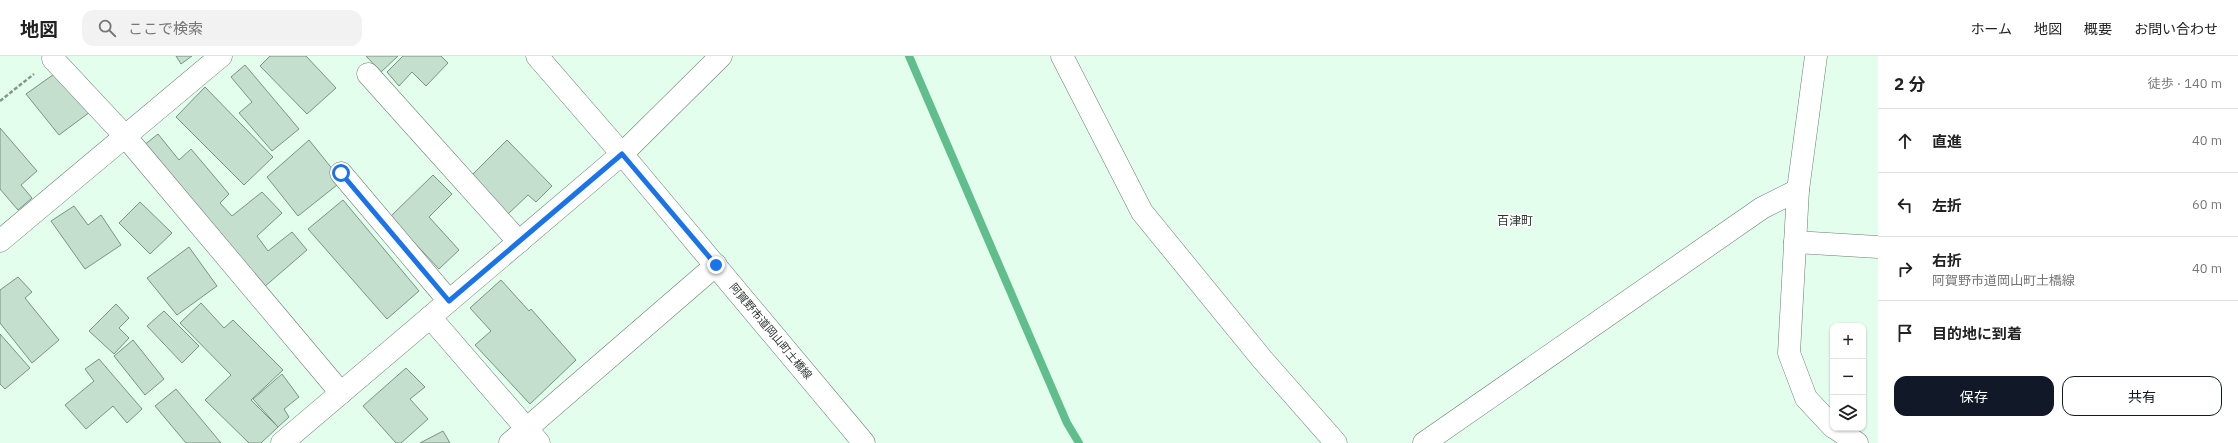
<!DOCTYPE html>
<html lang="ja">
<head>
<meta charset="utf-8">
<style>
	body { margin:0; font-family:"IBM Plex Sans","Noto Sans JP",sans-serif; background:#f2f2f2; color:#222 }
	.controls { position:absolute; right:12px; bottom:12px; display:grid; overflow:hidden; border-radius:8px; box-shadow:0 1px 3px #0004 }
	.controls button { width:36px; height:36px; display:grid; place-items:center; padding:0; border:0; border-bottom:1px solid #e0e0e0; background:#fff; color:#222; font:20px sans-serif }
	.stop { position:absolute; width:12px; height:12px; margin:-9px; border:3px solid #1a73e8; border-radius:50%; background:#fff }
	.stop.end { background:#1a73e8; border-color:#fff; box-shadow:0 1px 4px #0008 }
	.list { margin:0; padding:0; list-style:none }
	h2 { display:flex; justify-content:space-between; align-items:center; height:52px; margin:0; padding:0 16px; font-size:17px }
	h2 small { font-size:13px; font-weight:400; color:#767676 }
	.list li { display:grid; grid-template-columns:26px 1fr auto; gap:12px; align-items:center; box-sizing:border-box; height:64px; padding:0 16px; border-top:1px solid #e0e0e0 }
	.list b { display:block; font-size:15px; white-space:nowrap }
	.list p { margin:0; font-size:13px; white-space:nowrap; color:#767676 }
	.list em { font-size:13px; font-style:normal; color:#767676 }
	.actions { display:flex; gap:8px; padding:12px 16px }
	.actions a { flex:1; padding:9px 0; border:1px solid #111827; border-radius:12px; text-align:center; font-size:14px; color:#111827 }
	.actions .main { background:#111827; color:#fff }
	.icon { flex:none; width:22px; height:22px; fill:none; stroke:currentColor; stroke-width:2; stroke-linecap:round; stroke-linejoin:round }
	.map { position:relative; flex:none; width:1878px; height:387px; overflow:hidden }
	header { display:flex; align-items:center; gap:24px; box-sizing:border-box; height:56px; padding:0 20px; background:#fff; border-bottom:1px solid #e0e0e0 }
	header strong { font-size:19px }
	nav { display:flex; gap:22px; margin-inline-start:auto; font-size:14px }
	.search { width:280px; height:36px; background:#f2f2f2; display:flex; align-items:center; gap:10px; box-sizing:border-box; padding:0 14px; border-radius:12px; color:#767676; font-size:15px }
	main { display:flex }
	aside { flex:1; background:#fff }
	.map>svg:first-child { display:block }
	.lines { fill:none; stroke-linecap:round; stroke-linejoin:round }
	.stream { stroke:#60bd8c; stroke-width:8 }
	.building { fill:#c5dfcf; stroke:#7a9283 }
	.minor-casing { stroke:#667e70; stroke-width:23 }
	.path { stroke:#84978b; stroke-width:2.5; stroke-dasharray:4 2; stroke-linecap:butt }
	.minor { stroke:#fff; stroke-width:22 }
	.route { stroke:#1a73e8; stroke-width:5 }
	.labels { text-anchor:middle; stroke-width:3; stroke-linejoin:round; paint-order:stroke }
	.street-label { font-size:11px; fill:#2b352f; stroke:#fff }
	.neighbourhood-label { font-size:12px; fill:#2b352f; stroke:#fff }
</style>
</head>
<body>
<header>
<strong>地図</strong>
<div class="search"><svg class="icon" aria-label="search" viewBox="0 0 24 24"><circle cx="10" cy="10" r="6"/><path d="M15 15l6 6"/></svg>ここで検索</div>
<nav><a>ホーム</a><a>地図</a><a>概要</a><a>お問い合わせ</a></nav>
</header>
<main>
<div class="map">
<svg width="1878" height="387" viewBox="0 0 1878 387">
	<rect width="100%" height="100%" fill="#e3feed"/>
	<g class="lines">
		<path class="stream" d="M909,0L1067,367L1079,387"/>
	</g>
	<g class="building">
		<path d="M176,0H192L181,8Z"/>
		<path d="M270,0H306L336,32L307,58L260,10Z"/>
		<path d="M366,0H398L381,16Z"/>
		<path d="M403,0H441L448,7L426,30L412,16L399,30L387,16Z"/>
		<path d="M245,9L299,73L272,95L239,57L252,46L231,21Z"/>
		<path d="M57,16L90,56L59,79L26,38Z"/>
		<path d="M205,31L273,101L244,129L176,61Z"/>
		<path d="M0,72L37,115L21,129L32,142L18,154L0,133Z"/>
		<path d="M158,78L179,104L191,93L229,138L220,147L232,160L262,136L282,157L257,180L268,195L292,176L307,194L263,232L143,90Z"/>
		<path d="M309,84L342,125L298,160L267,121Z"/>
		<path d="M507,84L552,130L536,146L528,139L508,158L472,119Z"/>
		<path d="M433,119L452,138L429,161L459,194L439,213L390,161Z"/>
		<path d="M343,144L419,235L387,263L308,173Z"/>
		<path d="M140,146L172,177L150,198L119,167Z"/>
		<path d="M74,150L88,169L101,159L121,189L85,213L51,165Z"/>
		<path d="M189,191L217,230L177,259L147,222Z"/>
		<path d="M18,221L32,236L25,242L59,284L32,307L0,267V234Z"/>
		<path d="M501,224L529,255L531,253L576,304L530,348L475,289L491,275L470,252Z"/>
		<path d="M201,247L224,272L233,264L283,314L251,344L278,371L261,387H249L205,344L231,319L180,267Z"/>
		<path d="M116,248L129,262L119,272L129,282L114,298L89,275Z"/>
		<path d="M164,255L199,290L182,307L147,270Z"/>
		<path d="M0,278L30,312L5,333L0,328Z"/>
		<path d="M133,284L164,323L145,339L114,300Z"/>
		<path d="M99,303L142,353L127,367L113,350L86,373L65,349L94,325L85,313Z"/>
		<path d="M406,312L425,331L410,343L428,363L401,387H396L363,350Z"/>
		<path d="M282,318L299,341L284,353L289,361L278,371L253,343Z"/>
		<path d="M176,333L221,387H186L155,350Z"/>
		<path d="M443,375L450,387H420Z"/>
	</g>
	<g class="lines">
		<g class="minor-casing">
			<g id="minor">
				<path d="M537,0L622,98L864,387"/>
				<path d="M1062,0L1142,156L1262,303L1336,387"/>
				<path d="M1816,0L1798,134L1789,297L1806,342L1833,371"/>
				<path d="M53,3L125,80L341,337"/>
				<path d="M368,18L519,186"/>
				<path d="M341,117L449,245"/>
				<path d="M0,185L221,0"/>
				<path d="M1795,186L1878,191"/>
				<path d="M430,261L539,387"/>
				<path d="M1835,372L1857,387"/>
				<path d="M282,387L622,98L721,0"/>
				<path d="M510,387L716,209"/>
				<path d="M1424,387L1762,152L1798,134"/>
			</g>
		</g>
		<path class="path" d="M0,45L34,18"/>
		<use href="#minor" class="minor"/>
	</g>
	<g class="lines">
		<path class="route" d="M341,117L449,245L622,98L716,209"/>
	</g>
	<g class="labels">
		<g class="street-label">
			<text transform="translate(771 275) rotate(50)" y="4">阿賀野市道岡山町土橋線</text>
		</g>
		<g class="neighbourhood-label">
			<text x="1515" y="169">百津町</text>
		</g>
	</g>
</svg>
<div class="controls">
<button>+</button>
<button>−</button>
<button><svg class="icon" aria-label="layers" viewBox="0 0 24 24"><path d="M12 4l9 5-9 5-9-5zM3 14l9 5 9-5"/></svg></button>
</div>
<div class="stop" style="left:341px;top:117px"></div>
<div class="stop end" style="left:716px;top:209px"></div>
</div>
<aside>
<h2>2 分<small>徒歩 · 140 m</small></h2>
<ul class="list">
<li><svg class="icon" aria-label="ahead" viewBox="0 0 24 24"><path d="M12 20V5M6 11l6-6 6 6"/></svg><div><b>直進</b></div><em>40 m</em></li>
<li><svg class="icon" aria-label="left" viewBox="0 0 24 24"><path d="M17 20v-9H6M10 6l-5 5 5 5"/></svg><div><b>左折</b></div><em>60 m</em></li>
<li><svg class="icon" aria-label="right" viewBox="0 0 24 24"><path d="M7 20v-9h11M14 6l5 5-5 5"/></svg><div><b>右折</b><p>阿賀野市道岡山町土橋線</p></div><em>40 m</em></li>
<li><svg class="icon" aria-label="arrive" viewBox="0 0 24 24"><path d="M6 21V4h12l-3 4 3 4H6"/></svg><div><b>目的地に到着</b></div></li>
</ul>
<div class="actions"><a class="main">保存</a><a>共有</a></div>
</aside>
</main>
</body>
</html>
